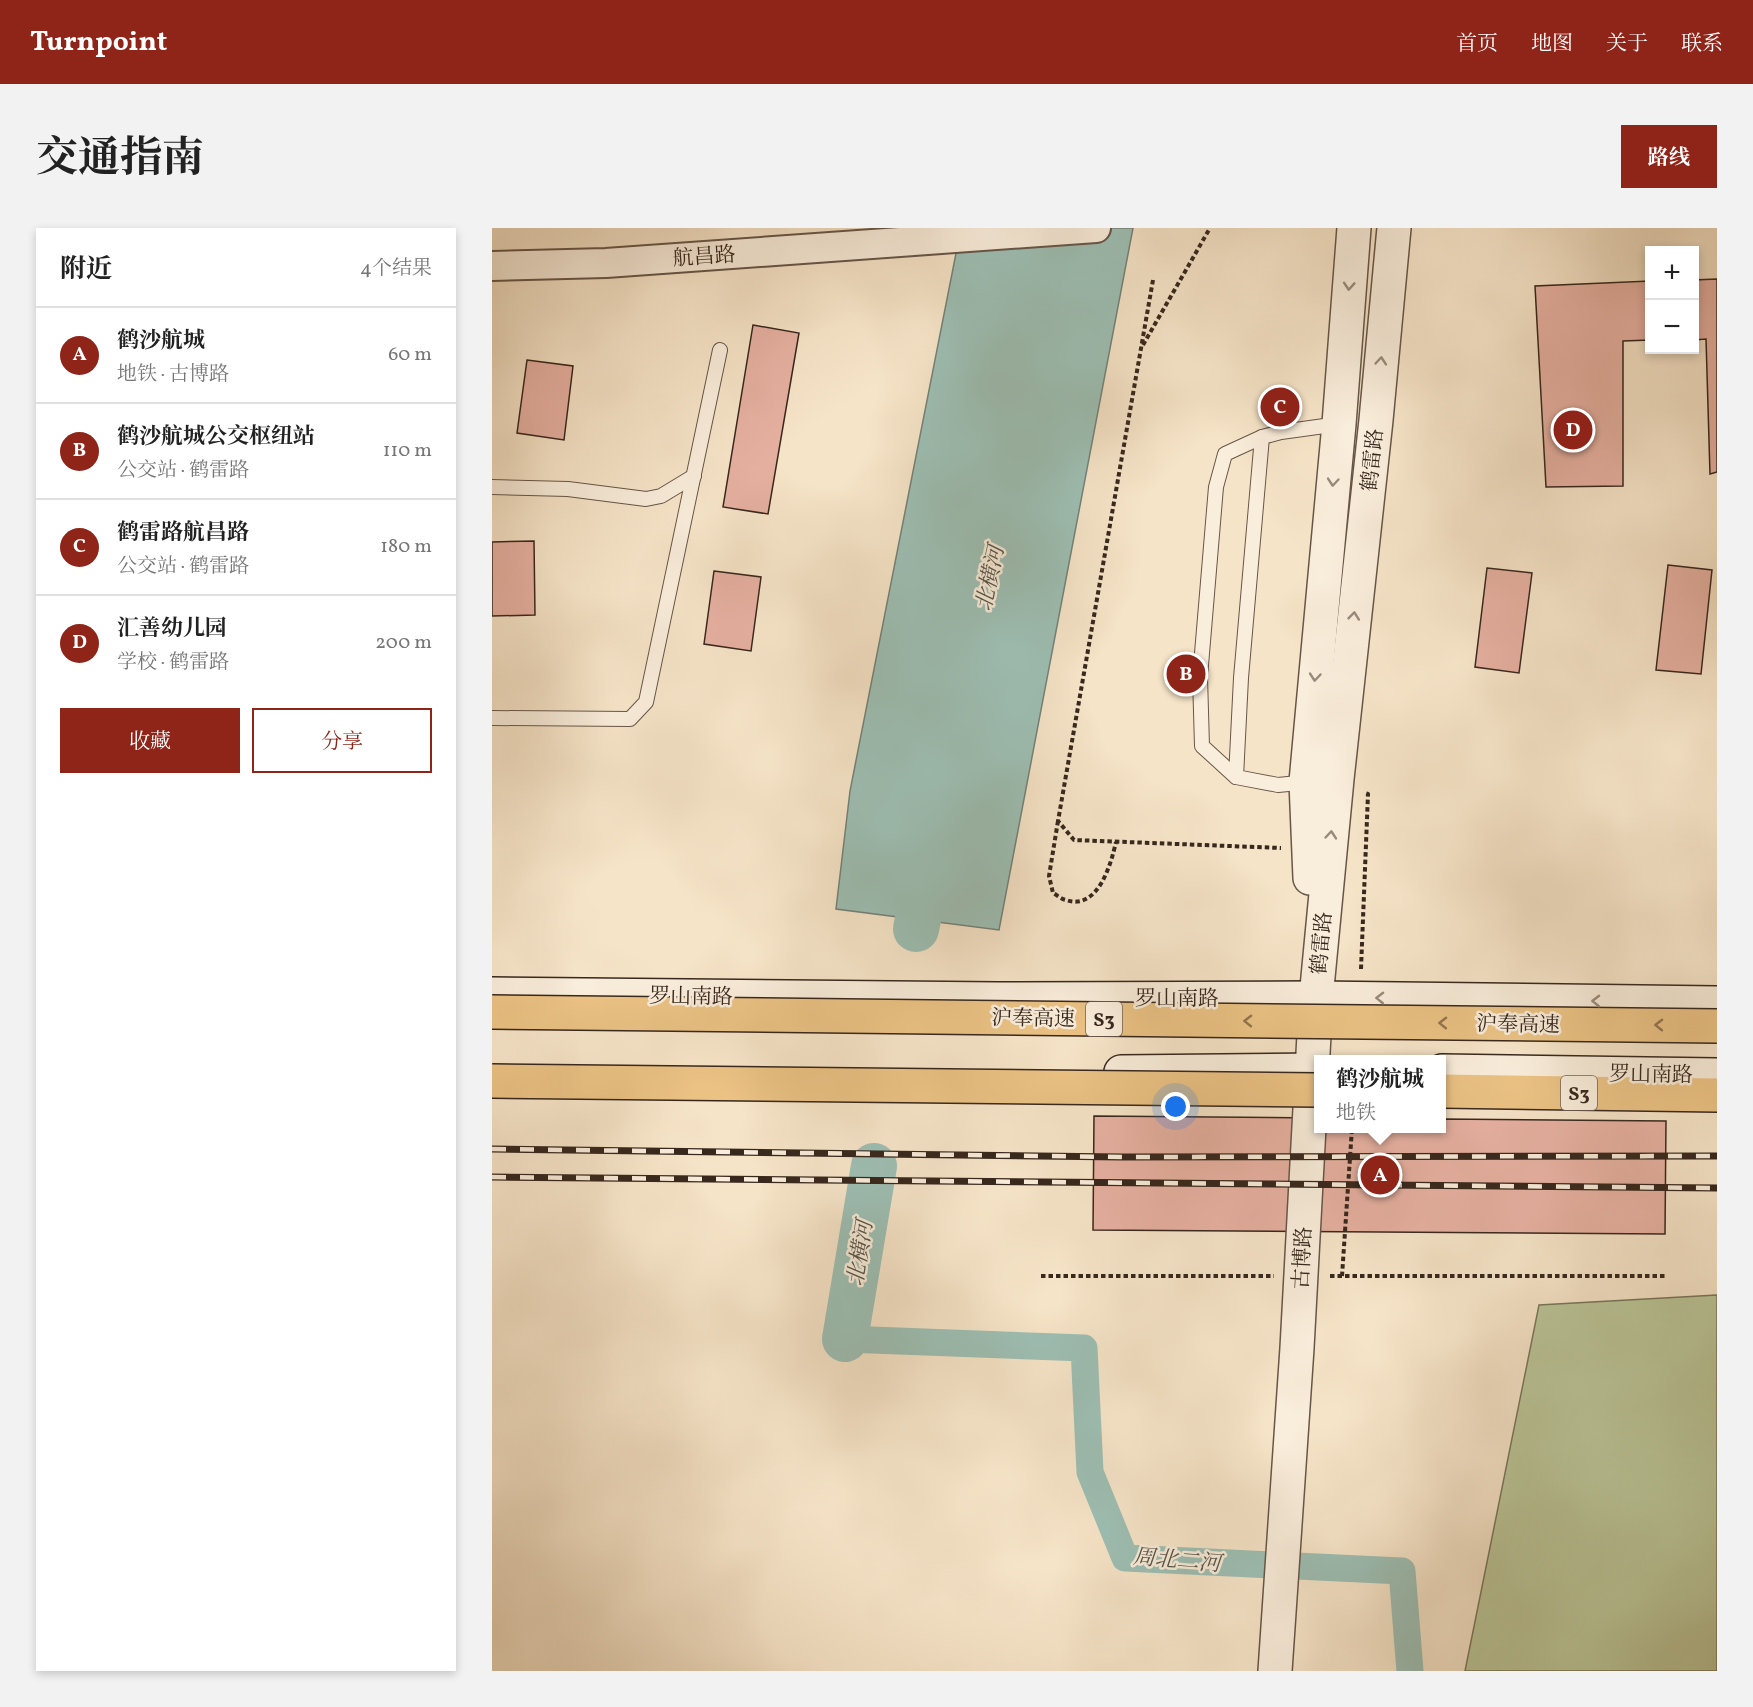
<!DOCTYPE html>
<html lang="zh">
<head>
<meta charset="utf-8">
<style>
	body { margin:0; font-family:Vollkorn,"Noto Serif SC",serif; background:#f2f2f2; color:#222 }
	.controls { position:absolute; right:18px; top:18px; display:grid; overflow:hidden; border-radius:0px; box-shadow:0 3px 9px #0003 }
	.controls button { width:54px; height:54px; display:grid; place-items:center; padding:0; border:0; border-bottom:2px solid #e0e0e0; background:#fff; color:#222; font:30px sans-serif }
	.you { position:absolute; left:684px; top:879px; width:21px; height:21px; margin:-15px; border:4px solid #fff; border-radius:50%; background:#1a73e8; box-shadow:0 0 0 9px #1a73e833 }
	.badge { display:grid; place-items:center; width:39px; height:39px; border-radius:50%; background:#8f2418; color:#fff; font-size:20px; font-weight:700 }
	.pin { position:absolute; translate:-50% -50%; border:3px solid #fff; box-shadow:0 2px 6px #0006 }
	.popup { position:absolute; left:822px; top:827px; width:132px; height:78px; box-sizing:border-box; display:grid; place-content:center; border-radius:0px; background:#fff; filter:drop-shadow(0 2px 4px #0005); font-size:20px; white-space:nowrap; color:#767676 }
	.popup b { font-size:22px; color:#222 }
	.popup::after { content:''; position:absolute; left:50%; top:100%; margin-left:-12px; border:12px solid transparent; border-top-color:#fff }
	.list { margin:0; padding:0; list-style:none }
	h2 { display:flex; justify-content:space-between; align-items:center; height:78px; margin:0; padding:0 24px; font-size:26px }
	h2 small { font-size:20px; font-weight:400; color:#767676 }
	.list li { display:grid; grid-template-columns:39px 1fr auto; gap:18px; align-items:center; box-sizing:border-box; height:96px; padding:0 24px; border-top:2px solid #e0e0e0 }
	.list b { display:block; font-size:22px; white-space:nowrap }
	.list p { margin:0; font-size:20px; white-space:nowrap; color:#767676 }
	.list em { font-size:20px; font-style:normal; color:#767676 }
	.actions { display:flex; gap:12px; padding:18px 24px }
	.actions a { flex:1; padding:14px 0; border:2px solid #8f2418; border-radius:0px; text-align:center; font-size:21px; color:#8f2418 }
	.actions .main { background:#8f2418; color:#fff }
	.map { position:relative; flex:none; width:1225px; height:1443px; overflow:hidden; border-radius:0px }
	header { display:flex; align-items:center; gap:36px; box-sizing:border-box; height:84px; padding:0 30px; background:#8f2418; color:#fff }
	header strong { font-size:28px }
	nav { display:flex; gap:33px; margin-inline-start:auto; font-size:21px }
	.intro { display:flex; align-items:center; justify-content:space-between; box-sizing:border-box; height:144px; padding:0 36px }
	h1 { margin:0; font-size:42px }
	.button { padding:15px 27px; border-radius:0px; background:#8f2418; color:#fff; font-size:21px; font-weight:700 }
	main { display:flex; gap:36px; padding:0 36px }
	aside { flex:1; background:#fff; border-radius:0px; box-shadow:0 3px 9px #0003 }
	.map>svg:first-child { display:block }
	.green { fill:#bac598; stroke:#78765a; stroke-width:1.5 }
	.water { fill:#9dbfb4; stroke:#748278; stroke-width:1.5 }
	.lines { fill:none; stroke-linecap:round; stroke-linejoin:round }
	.canal { stroke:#9dbfb4; stroke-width:27 }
	.river { stroke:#9dbfb4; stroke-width:46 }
	.building { fill:#e6b0a1; stroke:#37271d; stroke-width:1.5 }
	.service-casing { stroke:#675648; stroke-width:16 }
	.minor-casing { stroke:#675648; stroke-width:32 }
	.tertiary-casing { stroke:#675648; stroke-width:36 }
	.secondary-casing { stroke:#37271d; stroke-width:36 }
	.motorway-casing { stroke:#37271d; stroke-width:36 }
	.path { stroke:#37271d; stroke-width:4; stroke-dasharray:4.5 3; stroke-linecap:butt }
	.service { stroke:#f9eddb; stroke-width:14 }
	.minor { stroke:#f9eddb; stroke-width:28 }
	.tertiary { stroke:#f9eddb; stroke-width:33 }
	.secondary { stroke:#f9eddb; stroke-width:33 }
	.motorway { stroke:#ebc284; stroke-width:33 }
	.rail-casing { stroke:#37271d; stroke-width:7 }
	.rail { stroke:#f9eddb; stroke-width:4.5; stroke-dasharray:14; stroke-linecap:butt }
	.motorway-bridge-casing { stroke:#37271d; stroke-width:36; stroke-linecap:butt }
	.motorway-bridge { stroke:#ebc284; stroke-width:33 }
	.oneway { stroke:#988a7c }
	.oneway2 { stroke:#917450 }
	.labels { text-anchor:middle; stroke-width:5; stroke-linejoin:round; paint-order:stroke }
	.shield { fill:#f9eddb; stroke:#716256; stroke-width:1.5 }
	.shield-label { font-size:20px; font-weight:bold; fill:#37271d }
	.street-label { font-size:21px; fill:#37271d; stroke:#f9eddb }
	.water-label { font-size:22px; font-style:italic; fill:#56554a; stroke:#f9eddb }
</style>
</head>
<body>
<header>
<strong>Turnpoint</strong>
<nav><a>首页</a><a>地图</a><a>关于</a><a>联系</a></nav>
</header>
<div class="intro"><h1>交通指南</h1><a class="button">路线</a></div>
<main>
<aside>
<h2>附近<small>4个结果</small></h2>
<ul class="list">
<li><span class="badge">A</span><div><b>鹤沙航城</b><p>地铁 · 古博路</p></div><em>60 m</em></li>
<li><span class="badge">B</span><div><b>鹤沙航城公交枢纽站</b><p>公交站 · 鹤雷路</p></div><em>110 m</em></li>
<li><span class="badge">C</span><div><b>鹤雷路航昌路</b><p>公交站 · 鹤雷路</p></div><em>180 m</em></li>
<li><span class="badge">D</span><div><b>汇善幼儿园</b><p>学校 · 鹤雷路</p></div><em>200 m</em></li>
</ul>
<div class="actions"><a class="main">收藏</a><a>分享</a></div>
</aside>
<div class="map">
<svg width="1225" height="1443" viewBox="0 0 1225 1443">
	<rect width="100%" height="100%" fill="#f6e4c8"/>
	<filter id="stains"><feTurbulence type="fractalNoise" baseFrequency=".00333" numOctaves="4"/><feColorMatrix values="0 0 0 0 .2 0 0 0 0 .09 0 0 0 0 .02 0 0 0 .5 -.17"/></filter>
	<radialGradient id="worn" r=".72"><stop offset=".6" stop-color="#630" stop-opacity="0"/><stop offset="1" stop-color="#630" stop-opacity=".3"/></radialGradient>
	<path class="green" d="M1225,1067V1443H973L1047,1077Z"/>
	<path class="water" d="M469,0H641L507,702L344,681L358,563Z"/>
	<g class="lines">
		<path class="canal" d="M353,1111L592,1120L598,1244L633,1330L910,1343L918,1443"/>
		<g class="river">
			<path d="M424,701L439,628"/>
			<path d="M353,1111L382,938"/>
		</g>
	</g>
	<g class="building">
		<path d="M1225,51V244L1218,246L1214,111L1202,112V52Z"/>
		<path d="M1158,53V112L1131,113V258L1054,259L1043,58Z"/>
		<path d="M261,97L307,105L276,286L231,279Z"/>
		<path d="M35,132L81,138L72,212L25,205Z"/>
		<path d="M42,313L43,387L0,388V314Z"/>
		<path d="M1176,337L1220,342L1209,446L1164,442Z"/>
		<path d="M995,340L1040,345L1027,445L983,439Z"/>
		<path d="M222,343L269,349L259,423L212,416Z"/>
		<path d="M602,888L826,890V900H950V891L1174,893L1173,1006L601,1002Z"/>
	</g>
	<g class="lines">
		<g class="service-casing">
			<g id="service">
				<path d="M0,259L76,261L154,271L169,268L202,248"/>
				<path d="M0,490L138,491L154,474L228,122"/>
				<path d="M744,549L749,450L770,209"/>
				<path d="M816,554L786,557L744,549L710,518L708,449L724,259L733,226L770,209L789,204L847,196"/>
			</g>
		</g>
		<g class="minor-casing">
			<path id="minor" d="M0,38L114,35L604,0"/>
		</g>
		<g class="tertiary-casing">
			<g id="tertiary">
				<path d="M818,650L814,554L847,196L862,0"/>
				<path d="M783,1443L805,1120L824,770L845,551L884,192L902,0"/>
			</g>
		</g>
		<g class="secondary-casing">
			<g id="secondary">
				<path d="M0,766L506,771L824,770L1225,775"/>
				<path d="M950,843L1225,847"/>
				<path d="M629,844L826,842"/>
			</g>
		</g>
		<g class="motorway-casing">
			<path id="motorway" d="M950,863L1225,867"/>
		</g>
		<g class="path">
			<path d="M661,52L566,593L582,612L789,620"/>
			<path d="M651,117L718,0"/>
			<path d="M566,593L557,648L561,665C565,667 569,671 574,672C606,683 619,636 624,614"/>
			<path d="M869,741L876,566L873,565"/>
			<path d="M549,1048H782"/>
			<path d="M838,1048H1173"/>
			<path d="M850,1048L860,900"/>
		</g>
		<use href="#service" class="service"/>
		<use href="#minor" class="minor"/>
		<use href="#tertiary" class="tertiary"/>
		<use href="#secondary" class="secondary"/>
		<use href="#motorway" class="motorway"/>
		<g class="rail-casing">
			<g id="rail">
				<path d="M0,921L630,929L1225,928"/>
				<path d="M0,949L1225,960"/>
			</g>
		</g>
		<use href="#rail" class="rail"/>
		<g class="motorway-bridge-casing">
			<g id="motorway-bridge">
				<path d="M0,784L1225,798"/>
				<path d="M0,853L826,862"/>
			</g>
		</g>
		<use href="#motorway-bridge" class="motorway-bridge"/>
	</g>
	<defs><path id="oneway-chevron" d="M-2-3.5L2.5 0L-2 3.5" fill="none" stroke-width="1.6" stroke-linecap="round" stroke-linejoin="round" transform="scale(1.5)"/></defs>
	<g class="oneway">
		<use href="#oneway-chevron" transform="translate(857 58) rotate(94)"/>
		<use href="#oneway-chevron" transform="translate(889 133) rotate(-85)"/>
		<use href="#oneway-chevron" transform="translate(841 254) rotate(95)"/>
		<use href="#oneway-chevron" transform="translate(862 388) rotate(-84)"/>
		<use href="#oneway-chevron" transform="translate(823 449) rotate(95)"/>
		<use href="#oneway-chevron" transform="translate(839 607) rotate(-85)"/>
		<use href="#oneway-chevron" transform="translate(888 770) rotate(-179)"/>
		<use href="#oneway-chevron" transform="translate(1104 773) rotate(-179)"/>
	</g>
	<g class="oneway2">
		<use href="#oneway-chevron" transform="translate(756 793) rotate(-179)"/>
		<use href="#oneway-chevron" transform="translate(951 795) rotate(-179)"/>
		<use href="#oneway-chevron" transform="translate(1167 797) rotate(-179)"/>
	</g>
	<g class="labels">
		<g class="shield">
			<rect x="594" y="774" width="36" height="34" rx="4.5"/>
			<rect x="1069" y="848" width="36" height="34" rx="4.5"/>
		</g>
		<g class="shield-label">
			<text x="612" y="798">S3</text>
			<text x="1087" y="872">S3</text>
		</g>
		<g class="street-label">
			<text transform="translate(212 28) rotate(-4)" y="7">航昌路</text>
			<text transform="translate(880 232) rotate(-84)" y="7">鹤雷路</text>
			<text transform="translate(829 715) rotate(-85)" y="7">鹤雷路</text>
			<text transform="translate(199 768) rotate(1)" y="7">罗山南路</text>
			<text x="685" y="777">罗山南路</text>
			<text transform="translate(541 790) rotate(1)" y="7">沪奉高速</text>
			<text transform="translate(1026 796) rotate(1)" y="7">沪奉高速</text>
			<text transform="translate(1159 846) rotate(1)" y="7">罗山南路</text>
			<text transform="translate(810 1030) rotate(-87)" y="7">古博路</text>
		</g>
		<g class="water-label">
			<text transform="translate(497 350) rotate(-78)" y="8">北横河</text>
			<text transform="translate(367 1025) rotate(-81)" y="8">北横河</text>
			<text transform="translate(685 1331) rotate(5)" y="8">周北二河</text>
		</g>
	</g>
	<rect width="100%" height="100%" filter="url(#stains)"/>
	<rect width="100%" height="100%" fill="url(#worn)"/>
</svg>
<div class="controls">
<button>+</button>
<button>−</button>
</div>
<div class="you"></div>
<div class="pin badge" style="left:888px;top:947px">A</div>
<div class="popup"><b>鹤沙航城</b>地铁</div>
<div class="pin badge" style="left:694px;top:446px">B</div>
<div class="pin badge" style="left:788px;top:179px">C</div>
<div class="pin badge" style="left:1081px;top:202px">D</div>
</div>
</main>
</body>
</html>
